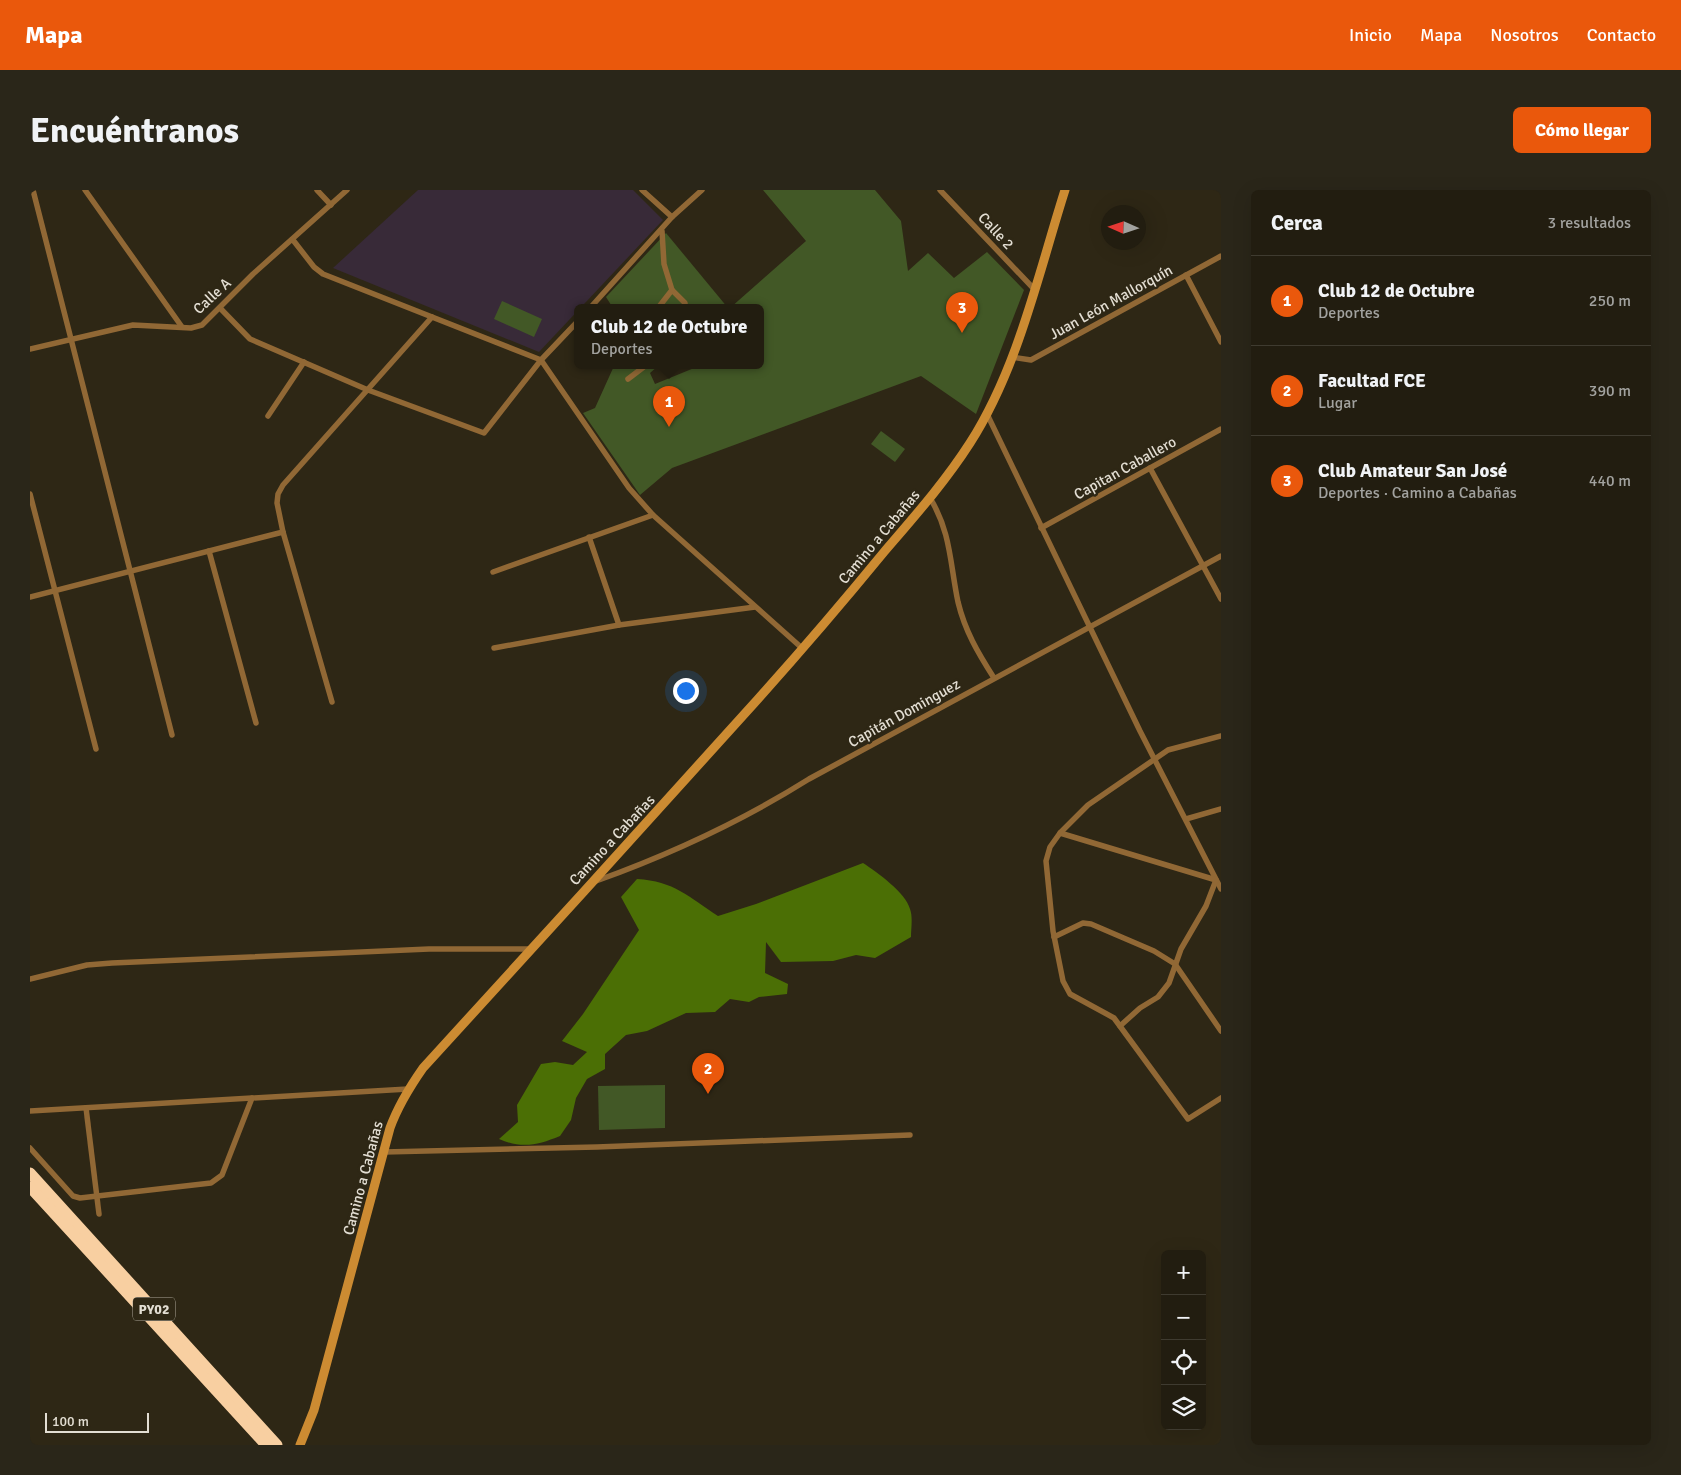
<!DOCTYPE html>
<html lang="es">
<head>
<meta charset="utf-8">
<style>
	body { margin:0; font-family:Signika,sans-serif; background:#2a2619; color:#f1f3f6 }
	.controls { position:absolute; right:15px; bottom:15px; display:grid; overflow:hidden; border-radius:8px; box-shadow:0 5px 20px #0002 }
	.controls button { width:45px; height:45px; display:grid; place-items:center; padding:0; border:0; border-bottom:1px solid #3f3b30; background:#221d10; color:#f1f3f6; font:25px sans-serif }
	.compass { position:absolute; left:1071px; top:15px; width:45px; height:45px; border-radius:50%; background:#221d10; box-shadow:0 5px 20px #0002; rotate:273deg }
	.scale { position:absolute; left:15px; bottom:12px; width:104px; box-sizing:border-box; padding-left:5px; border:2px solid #e3ded3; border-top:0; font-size:14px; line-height:18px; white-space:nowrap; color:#e3ded3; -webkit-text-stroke:4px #2e2715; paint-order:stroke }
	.you { position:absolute; left:655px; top:500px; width:18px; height:18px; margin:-12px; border:4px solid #fff; border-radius:50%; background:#1a73e8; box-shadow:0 0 0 8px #1a73e833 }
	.badge { display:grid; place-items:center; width:32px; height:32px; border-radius:50%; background:#ea580c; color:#fff; font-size:16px; font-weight:700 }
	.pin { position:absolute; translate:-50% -41px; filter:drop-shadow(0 1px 2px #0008) }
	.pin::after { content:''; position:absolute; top:26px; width:18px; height:15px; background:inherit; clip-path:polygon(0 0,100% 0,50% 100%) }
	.popup { position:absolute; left:544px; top:114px; width:190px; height:65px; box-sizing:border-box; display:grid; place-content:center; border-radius:8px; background:#221d10; filter:drop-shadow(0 1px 4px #0005); font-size:16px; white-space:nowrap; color:#a2a29f }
	.popup b { font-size:19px; color:#f1f3f6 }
	.popup::after { content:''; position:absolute; left:50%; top:100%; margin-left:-10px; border:10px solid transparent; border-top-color:#221d10 }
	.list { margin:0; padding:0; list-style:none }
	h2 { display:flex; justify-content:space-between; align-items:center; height:65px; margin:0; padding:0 20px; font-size:21px }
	h2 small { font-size:16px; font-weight:400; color:#a2a29f }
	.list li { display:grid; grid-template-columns:32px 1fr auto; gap:15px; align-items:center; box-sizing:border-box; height:90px; padding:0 20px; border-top:1px solid #3f3b30 }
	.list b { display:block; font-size:19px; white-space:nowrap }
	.list p { margin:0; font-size:16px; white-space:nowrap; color:#a2a29f }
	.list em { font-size:16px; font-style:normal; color:#a2a29f }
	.icon { flex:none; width:28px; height:28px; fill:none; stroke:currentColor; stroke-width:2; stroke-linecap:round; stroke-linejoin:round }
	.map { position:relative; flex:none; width:1191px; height:1255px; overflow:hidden; border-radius:8px }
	header { display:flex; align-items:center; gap:30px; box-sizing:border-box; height:70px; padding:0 25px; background:#ea580c; color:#fff }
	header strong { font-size:24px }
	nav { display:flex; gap:28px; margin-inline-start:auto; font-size:18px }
	.intro { display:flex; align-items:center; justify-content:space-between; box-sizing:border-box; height:120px; padding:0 30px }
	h1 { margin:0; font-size:35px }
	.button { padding:12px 22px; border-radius:8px; background:#ea580c; color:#fff; font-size:18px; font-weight:700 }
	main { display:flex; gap:30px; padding:0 30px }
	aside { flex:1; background:#221d10; border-radius:8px; box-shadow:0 5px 20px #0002 }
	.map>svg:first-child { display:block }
	.education { fill:#382a38 }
	.green { fill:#425826 }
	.forest { fill:#4b6f05 }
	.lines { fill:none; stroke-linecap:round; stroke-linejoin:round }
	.street { stroke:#916835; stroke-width:5.5 }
	.secondary { stroke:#cc8b32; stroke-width:9 }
	.highway { stroke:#f8cfa1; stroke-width:11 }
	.labels { text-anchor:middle; stroke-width:5; stroke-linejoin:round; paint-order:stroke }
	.shield { fill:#2e2715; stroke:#ada79a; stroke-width:1 }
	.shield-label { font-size:14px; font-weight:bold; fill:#e3ded3 }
	.street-label { font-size:15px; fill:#e3ded3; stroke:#2e2715 }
</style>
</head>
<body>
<header>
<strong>Mapa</strong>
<nav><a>Inicio</a><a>Mapa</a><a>Nosotros</a><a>Contacto</a></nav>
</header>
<div class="intro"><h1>Encuéntranos</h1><a class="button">Cómo llegar</a></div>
<main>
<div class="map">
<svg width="1191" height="1255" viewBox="0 0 1191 1255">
	<rect width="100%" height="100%" fill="#2e2715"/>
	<path class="education" d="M388,0H603L633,30L509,162L303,78Z"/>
	<g class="green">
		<path d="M733,0H845L871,31L878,81L898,63L924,88L957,62L994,100L946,224L891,186L642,278L610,305L553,223L565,218L584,176H628L620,183L625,194L669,176H730V118H700L776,51Z"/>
		<path d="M636,43L698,118H583L576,107Z"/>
		<path d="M472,111L512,129L504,147L464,129Z"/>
		<path d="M851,241L875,259L865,272L841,254Z"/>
		<path d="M635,895V938L569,940L568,896Z"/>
	</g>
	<path class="forest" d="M833,673C847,682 876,703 880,719C883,727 881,739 881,747L845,768L826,765L803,771L751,772L736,752L735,783L758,794L757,804L729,807L719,812L700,809L685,822L656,823L617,841L596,845L575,864V879L557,889L546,908L541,930L530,946C508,955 492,959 469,949L488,932L487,915L511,874L525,872L543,875L557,862L532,851L553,824L609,740L591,707L607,689C644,691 659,707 688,726L726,714Z"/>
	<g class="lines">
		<g class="street">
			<path d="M3,0L142,545"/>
			<path d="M55,0L152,137"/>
			<path d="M287,0L301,15"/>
			<path d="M612,0L642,27"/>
			<path d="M910,0L1004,99"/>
			<path d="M263,50L284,77L293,84L511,170L599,298L623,325L773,459"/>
			<path d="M1156,85L1191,152"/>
			<path d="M642,100L655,113V118"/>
			<path d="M190,118L220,149L338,200L454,243L511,170L548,131"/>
			<path d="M560,118L642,27L672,0"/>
			<path d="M628,118L642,100L634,74L632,41"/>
			<path d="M0,159L103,135L161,138L172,135L223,84L317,0"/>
			<path d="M981,167L1001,170L1191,66"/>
			<path d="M598,189L615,176"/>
			<path d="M957,224L1110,541L1191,699"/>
			<path d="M238,226L274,172"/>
			<path d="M1120,278L1191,409"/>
			<path d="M0,304L66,559"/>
			<path d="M900,308C921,342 920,374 928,412C935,441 948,463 964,488"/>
			<path d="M1011,338L1191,239"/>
			<path d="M559,347L589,435"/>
			<path d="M179,361L226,533"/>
			<path d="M463,382L623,325"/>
			<path d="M0,407L253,342"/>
			<path d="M464,458L589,435L725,417"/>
			<path d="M302,512L253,342L247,313L248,304L253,295L402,127"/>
			<path d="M1191,546L1138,560L1058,615L1030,643L1020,657L1016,671L1023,741L1033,791L1040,804L1084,828L1158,929L1191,908"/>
			<path d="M1156,629L1191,619"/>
			<path d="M1030,643L1186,690L1176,716L1151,759L1139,793L1128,807L1110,818L1090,836"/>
			<path d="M566,691C641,664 712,631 779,589L1191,366"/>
			<path d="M1024,747L1053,733L1061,734L1124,761L1145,774L1191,841"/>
			<path d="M0,789L57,775L82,773L399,759H499"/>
			<path d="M56,918L69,1024"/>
			<path d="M0,921L378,899"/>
			<path d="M0,958L43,1006L50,1008L181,993L192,985L222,908"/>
			<path d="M354,962L567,957L880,945"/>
		</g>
		<path class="secondary" d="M270,1255L284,1220L360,938C368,916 379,898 393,878C505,755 617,633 728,509C771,461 813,412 854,362C884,327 915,292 940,253C988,178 1008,85 1035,0"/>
		<g class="highway">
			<path d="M0,983L247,1255"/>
			<path d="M0,997L236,1255"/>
		</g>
	</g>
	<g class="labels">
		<rect class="shield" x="103" y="1107.5" width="42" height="23" rx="4"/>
		<g class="shield-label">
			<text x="124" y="1124">PY02</text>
		</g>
		<g class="street-label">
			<text transform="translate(966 41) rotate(47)" y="5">Calle 2</text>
			<text transform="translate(182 106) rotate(-43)" y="5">Calle A</text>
			<text transform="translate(1081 112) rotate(-29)" y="5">Juan León Mallorquín</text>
			<text transform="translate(1095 278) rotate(-29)" y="5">Capitan Caballero</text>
			<text transform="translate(849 347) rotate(-50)" y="5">Camino a Cabañas</text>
			<text transform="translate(874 523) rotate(-29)" y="5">Capitán Dominguez</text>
			<text transform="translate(582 650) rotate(-47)" y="5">Camino a Cabañas</text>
			<text transform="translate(333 988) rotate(-75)" y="5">Camino a Cabañas</text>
		</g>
	</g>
</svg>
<div class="controls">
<button>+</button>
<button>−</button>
<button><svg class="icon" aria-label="locate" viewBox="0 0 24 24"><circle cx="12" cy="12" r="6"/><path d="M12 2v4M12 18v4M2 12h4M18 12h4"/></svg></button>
<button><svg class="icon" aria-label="layers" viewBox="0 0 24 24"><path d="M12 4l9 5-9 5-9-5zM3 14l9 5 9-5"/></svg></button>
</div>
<svg class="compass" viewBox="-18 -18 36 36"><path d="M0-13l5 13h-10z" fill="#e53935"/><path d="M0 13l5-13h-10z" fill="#a2a29f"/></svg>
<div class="scale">100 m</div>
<div class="you"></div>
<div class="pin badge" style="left:639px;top:237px">1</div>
<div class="popup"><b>Club 12 de Octubre</b>Deportes</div>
<div class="pin badge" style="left:678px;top:904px">2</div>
<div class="pin badge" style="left:932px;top:143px">3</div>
</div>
<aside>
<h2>Cerca<small>3 resultados</small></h2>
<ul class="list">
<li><span class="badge">1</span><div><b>Club 12 de Octubre</b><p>Deportes</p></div><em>250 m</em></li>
<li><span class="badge">2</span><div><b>Facultad FCE</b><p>Lugar</p></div><em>390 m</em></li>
<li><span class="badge">3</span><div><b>Club Amateur San José</b><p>Deportes · Camino a Cabañas</p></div><em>440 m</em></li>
</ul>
</aside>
</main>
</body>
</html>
